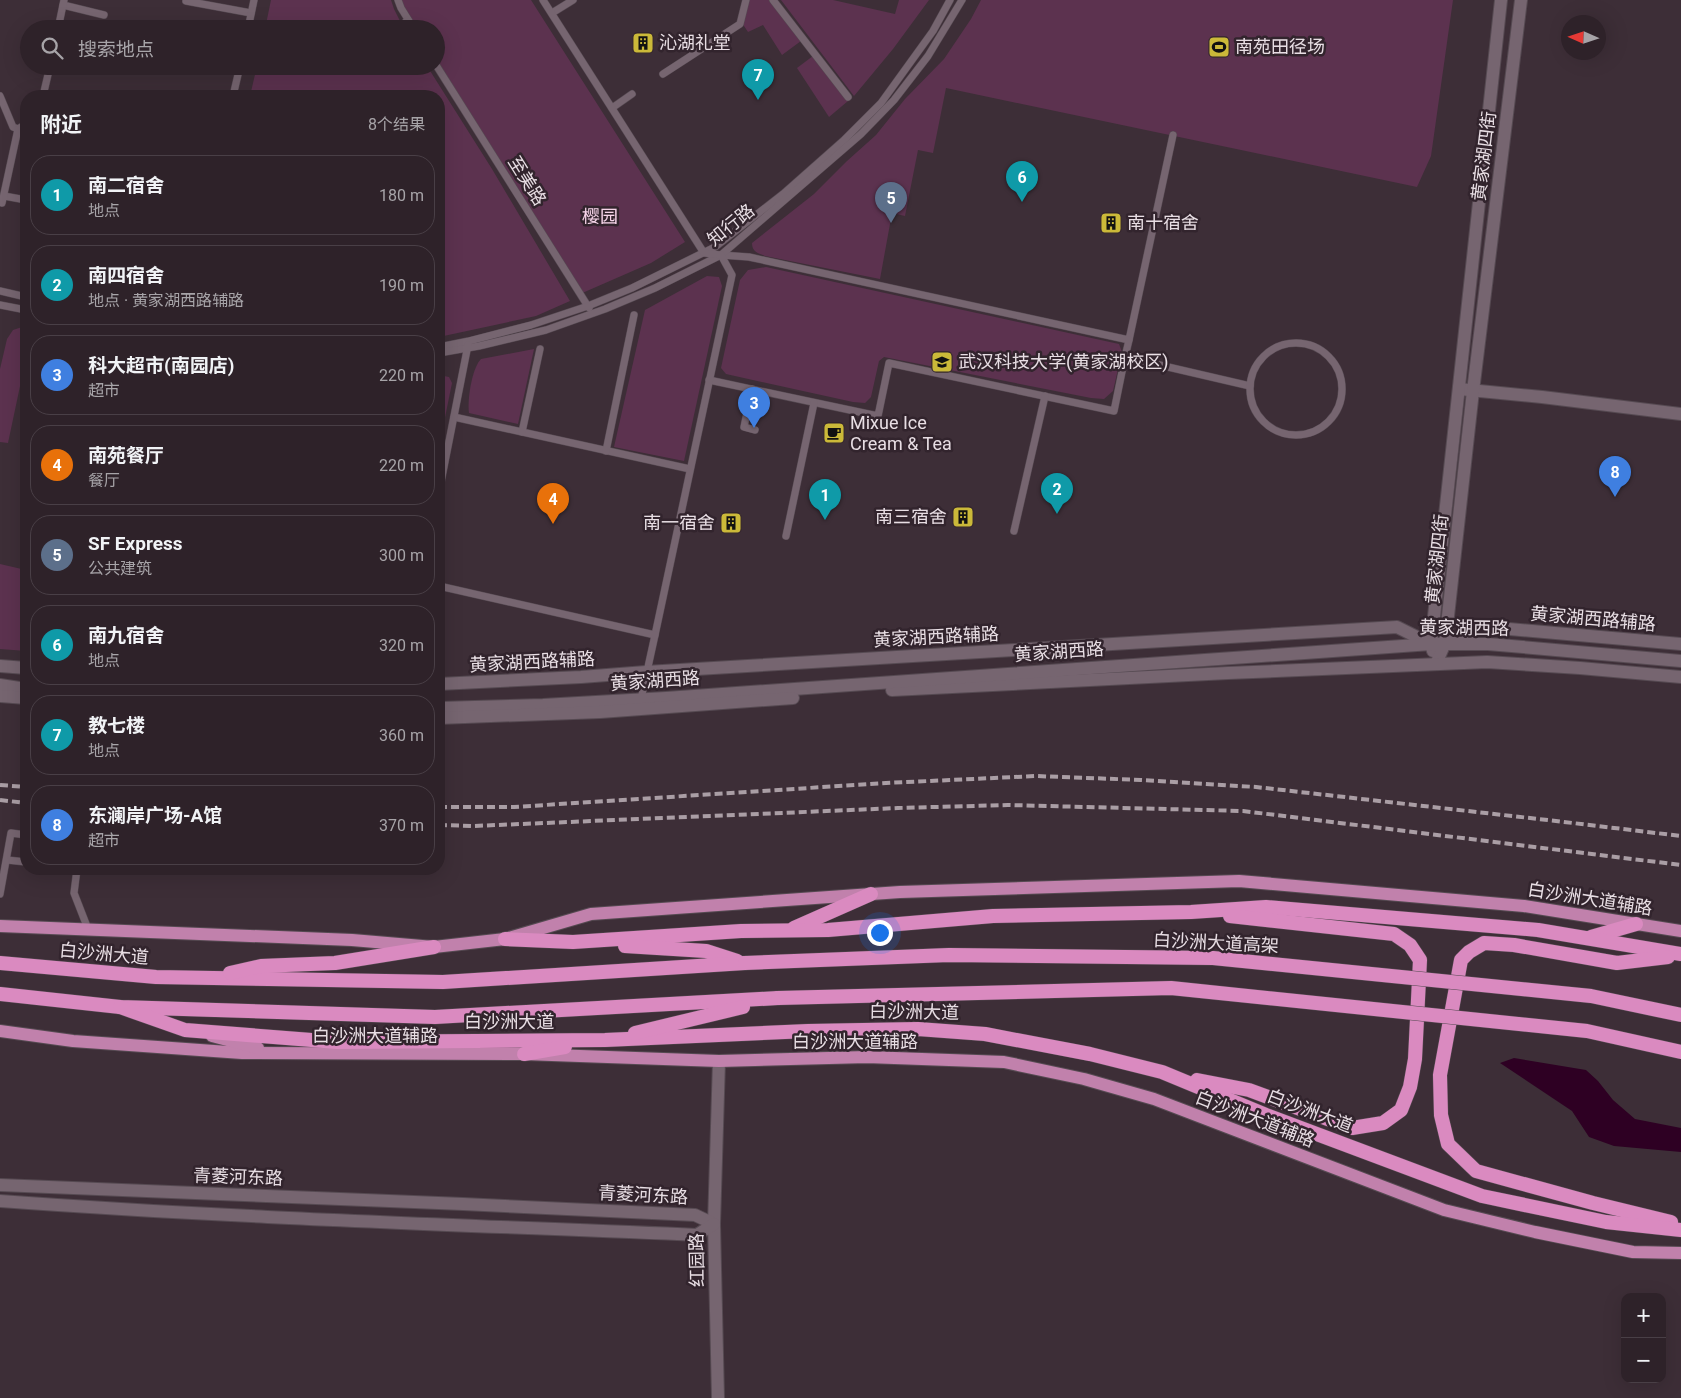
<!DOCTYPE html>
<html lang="zh">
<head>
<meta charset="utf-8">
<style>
	body { margin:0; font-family:Roboto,"Noto Sans SC",sans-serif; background:#362a31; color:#f1f3f6 }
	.controls { position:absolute; right:15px; bottom:15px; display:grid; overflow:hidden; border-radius:10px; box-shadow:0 5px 20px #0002 }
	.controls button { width:45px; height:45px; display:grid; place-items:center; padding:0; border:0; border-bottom:1px solid #493f46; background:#2e2229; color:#f1f3f6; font:25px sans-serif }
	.compass { position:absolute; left:1561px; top:15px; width:45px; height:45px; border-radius:50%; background:#2e2229; box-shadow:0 5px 20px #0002; rotate:273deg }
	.you { position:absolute; left:879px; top:932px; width:18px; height:18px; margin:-12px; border:4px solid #fff; border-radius:50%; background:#1a73e8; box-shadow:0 0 0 8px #1a73e833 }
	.badge { display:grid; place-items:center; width:32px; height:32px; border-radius:50%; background:#ea580c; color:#fff; font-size:16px; font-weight:700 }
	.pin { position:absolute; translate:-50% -41px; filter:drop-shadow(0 1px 2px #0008) }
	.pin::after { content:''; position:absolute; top:26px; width:18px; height:15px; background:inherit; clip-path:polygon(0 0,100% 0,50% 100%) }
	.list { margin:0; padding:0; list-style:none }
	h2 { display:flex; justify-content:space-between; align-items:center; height:65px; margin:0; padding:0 20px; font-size:21px }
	h2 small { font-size:16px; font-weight:400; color:#a7a4a8 }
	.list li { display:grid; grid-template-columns:32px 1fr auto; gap:15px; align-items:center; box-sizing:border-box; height:80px; margin:0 10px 10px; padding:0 10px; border:1px solid #493f46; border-radius:20px }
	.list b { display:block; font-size:19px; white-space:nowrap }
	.list p { margin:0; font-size:16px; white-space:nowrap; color:#a7a4a8 }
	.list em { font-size:16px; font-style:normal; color:#a7a4a8 }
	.icon { flex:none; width:28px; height:28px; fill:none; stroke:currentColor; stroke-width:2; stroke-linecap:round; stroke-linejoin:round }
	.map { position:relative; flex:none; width:1681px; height:1398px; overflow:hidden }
	.search { position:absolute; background:#2e2229; box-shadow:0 5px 20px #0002; left:20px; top:20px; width:425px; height:55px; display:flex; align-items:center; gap:12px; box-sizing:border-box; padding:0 18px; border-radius:28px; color:#a7a4a8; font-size:19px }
	.panel { position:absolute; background:#2e2229; box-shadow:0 5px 20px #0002; left:20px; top:90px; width:425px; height:785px; border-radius:20px }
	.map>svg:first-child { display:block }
	.green { fill:#5c324f }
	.water { fill:#2e0023 }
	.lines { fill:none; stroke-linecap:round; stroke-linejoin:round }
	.service-casing { stroke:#564a52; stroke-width:8 }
	.minor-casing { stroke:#564a52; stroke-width:14 }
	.tertiary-casing { stroke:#564a52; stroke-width:14 }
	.secondary-casing { stroke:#564a52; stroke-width:14 }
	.primary-casing { stroke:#564a52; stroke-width:14 }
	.trunk-casing { stroke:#564a52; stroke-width:15 }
	.service { stroke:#766570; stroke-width:7 }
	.minor { stroke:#766570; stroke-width:12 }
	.tertiary { stroke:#766570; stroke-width:12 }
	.secondary { stroke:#766570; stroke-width:12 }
	.primary { stroke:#c181ac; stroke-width:12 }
	.trunk { stroke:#da8ac0; stroke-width:14 }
	.rail { stroke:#aa9ea5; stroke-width:4; stroke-dasharray:8 4; stroke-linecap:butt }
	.trunk-bridge-casing { stroke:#564a52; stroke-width:15; stroke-linecap:butt }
	.trunk-bridge { stroke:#da8ac0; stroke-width:14 }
	.labels { text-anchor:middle; stroke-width:5; stroke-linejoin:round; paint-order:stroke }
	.poi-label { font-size:18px; fill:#e8dee4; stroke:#32242d; text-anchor:start }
	.street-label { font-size:18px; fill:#e8dee4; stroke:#32242d }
	.park-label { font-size:18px; fill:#f7d5ea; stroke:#32242d }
</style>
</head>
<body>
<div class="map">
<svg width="1681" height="1398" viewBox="0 0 1681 1398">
	<rect width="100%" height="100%" fill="#3d2e37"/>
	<g class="green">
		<path d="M271,0H391L394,9L404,29H265Z"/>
		<path d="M398,0H531L685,242L651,263L580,294L436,65V29H414Z"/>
		<path d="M748,0H770L801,41L782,55L763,25L748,32L742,23Z"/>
		<path d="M781,0H833L895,14L899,0H929L893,49L854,96Z"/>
		<path d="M981,0H1453L1431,156L1417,187L946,88L933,153L918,150L905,216L892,213L880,279L765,256C758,253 752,252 752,243L814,194L847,161L876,135L905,99L944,59L971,19Z"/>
		<path d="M813,56L848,101L829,117L797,68Z"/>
		<path d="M257,66H427L492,169L570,301L536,316L439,337V96H250Z"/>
		<path d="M766,267L1119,344L1122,352L1113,391L1104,399L1091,398L884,357L879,361L871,397L865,403L853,402L726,374L721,368L740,280L748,270Z"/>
		<path d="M707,276L719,277L722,286L684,461L614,447L645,310Z"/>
		<path d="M22,327L26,328V372H23L8,443L0,442V369L7,339L13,330Z"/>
		<path d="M534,349L518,424L469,413C467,400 472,368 481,359Z"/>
		<path d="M439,375L449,377L452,383L439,447Z"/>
		<path d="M0,564L26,570V651L0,649Z"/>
	</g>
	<path class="water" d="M1514,1058L1586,1070L1598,1081L1613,1100L1635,1119L1681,1128V1152L1614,1146L1589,1137L1572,1111L1500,1063Z"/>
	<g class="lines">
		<g class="service-casing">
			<g id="service">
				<path d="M398,0L401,8L414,29"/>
				<path d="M773,0L848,97"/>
				<path d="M186,1L251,13"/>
				<path d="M63,5L104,15"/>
				<path d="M552,13L573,0"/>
				<path d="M58,29L64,0"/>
				<path d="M248,29L254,0"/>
				<path d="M397,29L408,20"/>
				<path d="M436,65L589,308"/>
				<path d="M663,74L740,24L746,0"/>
				<path d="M0,96L13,127L18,129"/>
				<path d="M43,96L50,66"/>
				<path d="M233,96L240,66"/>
				<path d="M612,108L632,94"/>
				<path d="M4,196L26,200"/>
				<path d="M2,203L18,129L26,124"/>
				<path d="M721,255L749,257L1129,340L1173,135"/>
				<path d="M0,291L26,297"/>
				<path d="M0,305L26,310"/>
				<path d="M1129,340L1125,357L1250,386"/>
				<circle cx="1296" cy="389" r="46"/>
				<path d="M439,347L469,341L531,325L588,306L632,288L715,247L783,194L844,140L881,103L933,31L950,0"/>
				<path d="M439,353L479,346L546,330L605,309L655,288L721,255L861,134L894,100L928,56L962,0"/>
				<path d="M709,380L878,416L889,363L1114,411L1125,357"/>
				<path d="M752,389L744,427L755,430"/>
				<path d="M454,417L690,469"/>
				<path d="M522,432L540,349"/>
				<path d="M606,451L634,315"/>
				<path d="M439,492L468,345"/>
				<path d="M1014,531L1045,396"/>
				<path d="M786,536L814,403"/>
				<path d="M439,586L655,635L732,275L721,255L704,253L543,0"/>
				<path d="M641,699L655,635"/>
				<path d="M7,860L26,862"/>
				<path d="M77,869L74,893L88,929"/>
				<path d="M0,894L11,833L26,835"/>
			</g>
		</g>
		<g class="minor-casing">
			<g id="minor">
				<path d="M1459,389L1542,397L1681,414"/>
				<path d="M718,1398L714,1224L719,1061"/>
			</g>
		</g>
		<g class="tertiary-casing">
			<g id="tertiary">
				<path d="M1445,643L1487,627L1681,644"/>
				<path d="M1433,651L1431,644L1501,0"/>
				<path d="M1436,664L1445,643L1473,391L1521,0"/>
				<path d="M0,666L26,668"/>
				<path d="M439,684L581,677L646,672L1397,627L1431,644"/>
				<path d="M0,1185L463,1204L695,1215L714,1224"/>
				<path d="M0,1201C232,1218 465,1225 697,1235L714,1224"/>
			</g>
		</g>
		<g class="secondary-casing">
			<g id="secondary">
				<path d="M0,685L26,689"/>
				<path d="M892,690L1228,673L1487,662L1580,668L1681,677"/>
				<path d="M0,696L26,698"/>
				<path d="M439,708L543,705L666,698L1431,644H1488L1681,661"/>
				<path d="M439,718L600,712L793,698"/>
			</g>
		</g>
		<g class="primary-casing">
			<g id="primary">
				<path d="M0,926L352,940L434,947L505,939L591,914L900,892L1239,881L1524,906L1681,931"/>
				<path d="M0,1031L73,1041L242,1053L524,1054L719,1061L867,1057L1004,1062L1084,1079L1154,1099L1444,1210L1535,1232L1633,1252L1681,1253"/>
				<path d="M212,1036L258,1048"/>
			</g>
		</g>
		<g class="trunk-casing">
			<g id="trunk">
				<path d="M794,928L871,894"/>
				<path d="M1591,937L1636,924"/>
				<path d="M505,939L573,942L741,931L828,930L993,916L1191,912L1266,907L1538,930L1681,954"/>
				<path d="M625,946L706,951L737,961"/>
				<path d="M1668,957L1617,963L1514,945L1484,943L1469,952L1461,960L1440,1075L1441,1115L1448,1144L1476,1171L1593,1203L1671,1222"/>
				<path d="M0,963L156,977L443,982L745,963"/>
				<path d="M230,973L261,966L335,963L434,947"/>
				<path d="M0,994L120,1007L435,1017L778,998"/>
				<path d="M120,1007L185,1030L337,1042L605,1040L808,1031L918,1029L985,1034L1090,1054L1162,1072L1266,1115L1482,1196L1606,1222L1681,1230"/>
				<path d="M635,1033L743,1007"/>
				<path d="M524,1054L565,1047"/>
				<path d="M1197,1080L1249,1090L1352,1128L1383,1123L1401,1110L1410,1087L1415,1059L1420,960L1410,945L1394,934L1230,916"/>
			</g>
		</g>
		<use href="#service" class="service"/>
		<use href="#minor" class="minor"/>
		<use href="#tertiary" class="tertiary"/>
		<use href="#secondary" class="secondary"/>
		<use href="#primary" class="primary"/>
		<use href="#trunk" class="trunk"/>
		<g class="rail">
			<path d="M0,785L26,787"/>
			<path d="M0,800L26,803"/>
			<path d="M439,807H514L886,783L1036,776L1141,780L1256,787L1556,821L1681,836"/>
			<path d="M439,825L474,826L898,808L1008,805L1243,811L1681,865"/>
		</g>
		<g class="trunk-bridge-casing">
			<g id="trunk-bridge">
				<path d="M745,963L949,955L1213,958L1591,996L1681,1015"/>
				<path d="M778,998L1171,988L1587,1031L1681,1052"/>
			</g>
		</g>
		<use href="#trunk-bridge" class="trunk-bridge"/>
	</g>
	<defs>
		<g id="building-square" transform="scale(1.125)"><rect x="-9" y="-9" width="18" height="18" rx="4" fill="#cbb939" stroke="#32242d"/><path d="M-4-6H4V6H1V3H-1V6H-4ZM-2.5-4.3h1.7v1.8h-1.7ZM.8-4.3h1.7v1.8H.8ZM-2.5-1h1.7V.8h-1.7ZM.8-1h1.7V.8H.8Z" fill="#111"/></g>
		<g id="stadium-square" transform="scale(1.125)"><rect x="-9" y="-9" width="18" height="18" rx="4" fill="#cbb939" stroke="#32242d"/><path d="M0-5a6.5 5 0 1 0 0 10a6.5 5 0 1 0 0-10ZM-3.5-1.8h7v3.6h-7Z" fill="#111"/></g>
		<g id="university-square" transform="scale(1.125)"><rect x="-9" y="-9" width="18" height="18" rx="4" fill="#cbb939" stroke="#32242d"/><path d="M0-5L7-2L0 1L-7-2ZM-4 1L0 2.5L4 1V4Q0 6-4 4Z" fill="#111"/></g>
		<g id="cafe-square" transform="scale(1.125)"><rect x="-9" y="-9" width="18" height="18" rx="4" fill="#cbb939" stroke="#32242d"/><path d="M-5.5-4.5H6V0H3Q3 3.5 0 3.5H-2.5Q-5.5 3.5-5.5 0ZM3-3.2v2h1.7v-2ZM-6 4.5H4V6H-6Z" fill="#111"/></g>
	</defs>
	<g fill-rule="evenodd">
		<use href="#building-square" x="643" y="43"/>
		<use href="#stadium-square" x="1219" y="47"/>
		<use href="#building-square" x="1111" y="223"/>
		<use href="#university-square" x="942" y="362"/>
		<use href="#cafe-square" x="834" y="433"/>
		<use href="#building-square" x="963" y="517"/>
		<use href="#building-square" x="731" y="523"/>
	</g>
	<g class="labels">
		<g class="poi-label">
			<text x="659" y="49">沁湖礼堂</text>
			<text x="1235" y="53">南苑田径场</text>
			<text x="1127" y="229">南十宿舍</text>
			<text x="958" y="368">武汉科技大学(黄家湖校区)</text>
			<text x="850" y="429">Mixue Ice<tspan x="850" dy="21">Cream &amp; Tea</tspan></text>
			<text x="947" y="523" text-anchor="end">南三宿舍</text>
			<text x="715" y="529" text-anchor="end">南一宿舍</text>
		</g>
		<g class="street-label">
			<text transform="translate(1484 156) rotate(-83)" y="6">黄家湖四街</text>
			<text transform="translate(527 181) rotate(58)" y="6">至美路</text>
			<text transform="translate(731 225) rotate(-39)" y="6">知行路</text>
			<text transform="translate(1437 559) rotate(-84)" y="6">黄家湖四街</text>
			<text transform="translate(1593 619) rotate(5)" y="6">黄家湖西路辅路</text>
			<text transform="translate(1464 628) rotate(1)" y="6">黄家湖西路</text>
			<text transform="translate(936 637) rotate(-3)" y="6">黄家湖西路辅路</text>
			<text transform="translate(1059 652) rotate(-4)" y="6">黄家湖西路</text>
			<text transform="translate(532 662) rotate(-3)" y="6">黄家湖西路辅路</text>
			<text transform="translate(655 681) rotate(-4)" y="6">黄家湖西路</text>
			<text transform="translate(1590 899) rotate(9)" y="6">白沙洲大道辅路</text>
			<text transform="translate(1216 943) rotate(3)" y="6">白沙洲大道高架</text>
			<text transform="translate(104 954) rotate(5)" y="6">白沙洲大道</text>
			<text transform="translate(914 1012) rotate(1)" y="6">白沙洲大道</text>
			<text x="509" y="1028">白沙洲大道</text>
			<text x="375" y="1042">白沙洲大道辅路</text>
			<text x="855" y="1048">白沙洲大道辅路</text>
			<text transform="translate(1310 1111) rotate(21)" y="6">白沙洲大道</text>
			<text transform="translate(1255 1119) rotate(21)" y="6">白沙洲大道辅路</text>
			<text transform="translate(238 1177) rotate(2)" y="6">青菱河东路</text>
			<text transform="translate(643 1195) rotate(3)" y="6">青菱河东路</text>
			<text transform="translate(697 1260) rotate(-91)" y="6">红园路</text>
		</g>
		<g class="park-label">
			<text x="600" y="223">樱园</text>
		</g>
	</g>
</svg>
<div class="controls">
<button>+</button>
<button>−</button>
</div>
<svg class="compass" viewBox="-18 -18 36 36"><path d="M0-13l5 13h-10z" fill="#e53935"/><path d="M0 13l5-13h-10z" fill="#a7a4a8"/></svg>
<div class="you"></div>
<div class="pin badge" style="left:825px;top:520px;background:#0f9aa8">1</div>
<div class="pin badge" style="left:1057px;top:514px;background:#0f9aa8">2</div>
<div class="pin badge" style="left:754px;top:428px;background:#3f7fe0">3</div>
<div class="pin badge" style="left:553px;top:524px;background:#e8710a">4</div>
<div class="pin badge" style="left:891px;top:223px;background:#5c6f8a">5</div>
<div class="pin badge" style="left:1022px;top:202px;background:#0f9aa8">6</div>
<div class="pin badge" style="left:758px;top:100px;background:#0f9aa8">7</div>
<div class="pin badge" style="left:1615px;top:497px;background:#3f7fe0">8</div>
<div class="search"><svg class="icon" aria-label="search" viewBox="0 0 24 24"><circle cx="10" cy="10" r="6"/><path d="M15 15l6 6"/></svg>搜索地点</div>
<section class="panel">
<h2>附近<small>8个结果</small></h2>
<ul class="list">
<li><span class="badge" style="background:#0f9aa8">1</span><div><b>南二宿舍</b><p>地点</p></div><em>180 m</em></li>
<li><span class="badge" style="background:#0f9aa8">2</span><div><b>南四宿舍</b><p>地点 · 黄家湖西路辅路</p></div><em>190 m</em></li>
<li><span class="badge" style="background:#3f7fe0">3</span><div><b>科大超市(南园店)</b><p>超市</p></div><em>220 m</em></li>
<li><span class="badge" style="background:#e8710a">4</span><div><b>南苑餐厅</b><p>餐厅</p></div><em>220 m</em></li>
<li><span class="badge" style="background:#5c6f8a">5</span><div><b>SF Express</b><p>公共建筑</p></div><em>300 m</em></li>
<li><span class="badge" style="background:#0f9aa8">6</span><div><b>南九宿舍</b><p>地点</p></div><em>320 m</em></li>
<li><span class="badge" style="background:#0f9aa8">7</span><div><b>教七楼</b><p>地点</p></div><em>360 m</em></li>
<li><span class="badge" style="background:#3f7fe0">8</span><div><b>东澜岸广场-A馆</b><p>超市</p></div><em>370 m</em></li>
</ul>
</section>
</div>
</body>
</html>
